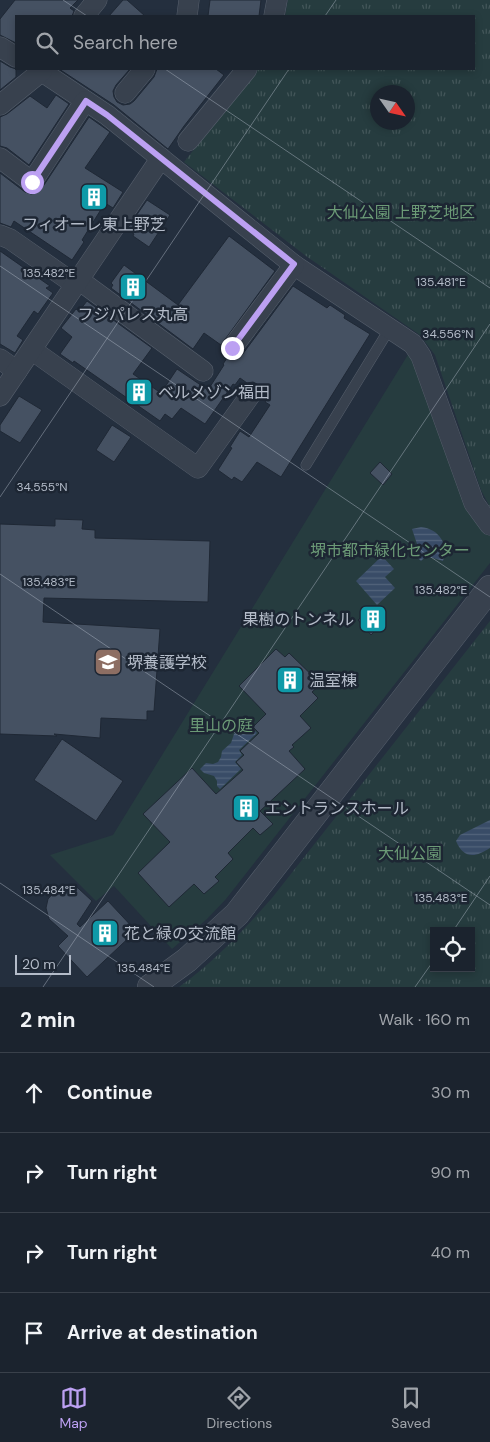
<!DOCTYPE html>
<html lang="en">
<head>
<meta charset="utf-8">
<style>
	body { margin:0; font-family:"DM Sans","Noto Sans JP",sans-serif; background:#282f3a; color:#f1f3f6 }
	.controls { position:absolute; right:15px; bottom:15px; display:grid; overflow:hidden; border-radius:0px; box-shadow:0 2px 8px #0003 }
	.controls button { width:45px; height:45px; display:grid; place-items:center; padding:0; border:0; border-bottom:1px solid #39404a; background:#1b232e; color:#f1f3f6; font:25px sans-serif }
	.compass { position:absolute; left:370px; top:85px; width:45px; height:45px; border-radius:50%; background:#1b232e; box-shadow:0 2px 8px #0003; rotate:124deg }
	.scale { position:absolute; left:15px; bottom:12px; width:56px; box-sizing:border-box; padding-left:5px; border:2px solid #b4bcc9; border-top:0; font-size:14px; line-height:18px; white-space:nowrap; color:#b4bcc9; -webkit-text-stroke:4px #1d2633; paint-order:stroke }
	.stop { position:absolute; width:15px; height:15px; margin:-11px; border:4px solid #bca0f2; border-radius:50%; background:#fff }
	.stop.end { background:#bca0f2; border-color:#fff; box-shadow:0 1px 5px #0008 }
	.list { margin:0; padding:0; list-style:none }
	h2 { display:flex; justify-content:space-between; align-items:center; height:65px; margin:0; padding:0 20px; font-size:21px }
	h2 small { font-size:16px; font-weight:400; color:#a0a4aa }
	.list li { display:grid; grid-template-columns:32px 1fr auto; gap:15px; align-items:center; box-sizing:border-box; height:80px; padding:0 20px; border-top:1px solid #39404a }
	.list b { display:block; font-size:19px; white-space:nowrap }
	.list em { font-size:16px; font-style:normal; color:#a0a4aa }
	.icon { flex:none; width:28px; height:28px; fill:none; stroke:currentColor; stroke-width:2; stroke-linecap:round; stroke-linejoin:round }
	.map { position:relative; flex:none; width:490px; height:987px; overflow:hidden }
	.search { position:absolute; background:#1b232e; box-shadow:0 2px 8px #0003; left:15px; right:15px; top:15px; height:55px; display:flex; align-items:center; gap:12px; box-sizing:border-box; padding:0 18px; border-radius:0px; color:#a0a4aa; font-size:19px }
	.sheet { height:385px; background:#1b232e }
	nav { display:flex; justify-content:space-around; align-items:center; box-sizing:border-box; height:70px; border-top:1px solid #39404a; background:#1b232e; font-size:14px; color:#a0a4aa }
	nav a { display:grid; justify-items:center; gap:2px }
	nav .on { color:#bca0f2 }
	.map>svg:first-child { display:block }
	.park { fill:url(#park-tufts); fill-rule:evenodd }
	.garden { fill:#263c3f }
	.water { fill:url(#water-rules) }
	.building { fill:#455162; stroke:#1f2835 }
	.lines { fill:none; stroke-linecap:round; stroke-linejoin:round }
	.service-casing { stroke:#565f6c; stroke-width:11 }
	.minor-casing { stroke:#565f6c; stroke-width:21 }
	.tertiary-casing { stroke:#565f6c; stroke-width:26 }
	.service { stroke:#38414e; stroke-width:10 }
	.minor { stroke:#38414e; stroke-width:20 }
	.tertiary { stroke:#38414e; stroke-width:25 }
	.route { stroke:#bca0f2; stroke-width:6 }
	.ticks { fill:none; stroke:#b4bcc9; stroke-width:1; stroke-opacity:0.45 }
	.labels { text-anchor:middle; stroke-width:5; stroke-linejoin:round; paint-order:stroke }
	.park-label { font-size:16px; fill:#6b9a76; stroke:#1d2633 }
	.poi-label { font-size:16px; fill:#b4bcc9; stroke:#1d2633; text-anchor:start }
	.ticks-label { font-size:12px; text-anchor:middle; fill:#b4bcc9; stroke:#1d2633; stroke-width:5; stroke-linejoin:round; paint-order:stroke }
</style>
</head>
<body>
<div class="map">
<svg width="490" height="987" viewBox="0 0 490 987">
	<defs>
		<pattern id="park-tufts" width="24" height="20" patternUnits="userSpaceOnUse" patternTransform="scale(1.25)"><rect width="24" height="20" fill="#263c3f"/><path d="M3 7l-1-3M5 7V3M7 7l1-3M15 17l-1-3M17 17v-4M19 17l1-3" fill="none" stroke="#435659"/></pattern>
		<pattern id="water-rules" width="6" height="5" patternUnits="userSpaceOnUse" patternTransform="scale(1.25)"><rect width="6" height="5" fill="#394c67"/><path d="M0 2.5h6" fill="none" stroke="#53647b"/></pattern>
	</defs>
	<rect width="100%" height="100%" fill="#242f3e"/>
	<g class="park">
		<path d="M288,0H490V507L481,490L435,355L420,335L306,256L184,162L258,69H474V16H285ZM378,92H408V122H378Z"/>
		<path d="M490,621V987H179C214,962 244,930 272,898ZM434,931H471V968H434Z"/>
	</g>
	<path class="garden" d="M409,353L469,510L490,536V563L226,899L207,919L172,949L114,886L96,901L50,855L113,835Z"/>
	<g class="water">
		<path d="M421,527C439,529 449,544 443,561L426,556L421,561L413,553L418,547L412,529Z"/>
		<path d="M382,556L394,569L385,577L395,588L377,605L356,581Z"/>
		<path d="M245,720L257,733L239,750L242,755L235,762L241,769L220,789L217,786V781L214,776L204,773L200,769L206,763L213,764L218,762L221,757L222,751L231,743L234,734Z"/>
		<path d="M490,820V848C476,857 464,860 456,841L460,835Z"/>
	</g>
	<g class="building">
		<path d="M15,0H78L70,8L74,11L72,16H16V43L0,35V19Z"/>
		<path d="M123,0H127L145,16H109Z"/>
		<path d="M210,0H261L259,16H208Z"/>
		<path d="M0,61L10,67L16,69V77L0,90Z"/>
		<path d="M59,69H130L116,85L113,91L114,97L117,102L123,105L130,104L134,101L154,77L157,69H216L224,75L184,126L168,149L114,105Z"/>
		<path d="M56,95L69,104L29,165L7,148L0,146V117L7,114L30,96L47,108Z"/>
		<path d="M89,117L110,132L85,168L123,192L113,208L105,203L82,240L84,242L72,260L14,221L11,227L0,223V173L25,192L31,194L38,192L42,188Z"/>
		<path d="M147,200L170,215L149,247L133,236L134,234L127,229Z"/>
		<path d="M229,236L275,271L221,345L204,333L193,349L111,288L113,285L111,283L124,265L178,305Z"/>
		<path d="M0,251L50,286L46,288L53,293L38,314L34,311L17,336L23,340L15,353L0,344Z"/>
		<path d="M293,286L327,308L330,305L345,315L344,318L370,334L281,477L257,462L242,482L234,477L232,480L218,470L232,448L230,447L240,431L249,437L270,405L265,402L268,397L263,394L262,389L257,384L253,382L247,383L240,378L235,385L233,384L205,424L181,408L172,419L165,414L160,421L74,361L73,363L60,354L72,337L61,328L76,309L79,311L87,301L152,348L133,374L161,393L177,369L208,390L224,365L223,364L227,358L236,359L242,355Z"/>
		<path d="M19,396L42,410L20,443L0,431V425Z"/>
		<path d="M112,425L131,437L114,462L96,450Z"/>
		<path d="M380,462L392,474L383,485L370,473Z"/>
		<path d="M55,519L83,520L82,529L95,530V538L210,541L208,602L44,598L43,622L160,629L154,711H147V720L101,718L100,738L54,734L57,736L0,734V524L55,526Z"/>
		<path d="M372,607L385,621L371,635L358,620Z"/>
		<path d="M276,649L285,657L289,653L321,684L312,692L318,698L300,716L311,728L292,745L294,747L289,751L305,769L260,811L273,824L260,835L253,828L228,853L233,859L215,877L219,881L204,894L194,884L169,907L138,873L170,842L143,814L192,768L216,794L243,770L236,762L244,755L240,751L259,733L253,727L266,714L239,686Z"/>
		<path d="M62,739L123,781L96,821L34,780Z"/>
		<path d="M68,886L78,888L92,901L77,924L80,927L108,901L136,931L87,977L58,946L68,936L49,919L46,908L48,899L57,889Z"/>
	</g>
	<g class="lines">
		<g class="service-casing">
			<path id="service" d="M306,465L390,328"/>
		</g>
		<g class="minor-casing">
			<g id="minor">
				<path d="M84,16L97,0"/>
				<path d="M187,16L189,0"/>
				<path d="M274,16L277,0"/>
				<path d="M0,47L16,57"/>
				<path d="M38,69L107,115L294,265L413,344L421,356L474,503L490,525"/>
				<path d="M125,93L145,69"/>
				<path d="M0,105L42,71"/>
				<path d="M188,141L247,69"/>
				<path d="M0,158L32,182L85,101"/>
				<path d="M0,235L10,239L76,285"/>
				<path d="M79,280L203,371"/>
				<path d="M232,348L294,265"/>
				<path d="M32,350L198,468L251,394"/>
				<path d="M0,359L17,371"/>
				<path d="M0,396L161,158"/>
			</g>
		</g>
		<g class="tertiary-casing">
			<path id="tertiary" d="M150,987L187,960L237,914L490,588"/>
		</g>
		<use href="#service" class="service"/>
		<use href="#minor" class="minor"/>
		<use href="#tertiary" class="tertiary"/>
	</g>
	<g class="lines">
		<path class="route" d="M32,182L86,101L107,115L294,264L232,348"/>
	</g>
	<path class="ticks" d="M63,0L87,16M325,16L336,0M165,69L490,288M0,266L490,597M0,497L289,69M0,574L490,905M0,883L154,987M453,931L490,876M43,987L490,324M415,987L434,960"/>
	<defs>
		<g id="building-square" transform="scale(1.4375)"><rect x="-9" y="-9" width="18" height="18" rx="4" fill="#0f9aa8" stroke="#1d2633"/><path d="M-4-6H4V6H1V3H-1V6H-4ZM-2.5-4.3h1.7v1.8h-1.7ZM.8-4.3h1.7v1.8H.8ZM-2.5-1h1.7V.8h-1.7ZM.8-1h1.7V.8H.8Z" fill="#fff"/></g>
		<g id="school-square" transform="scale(1.4375)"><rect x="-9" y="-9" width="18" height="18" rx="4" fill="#8d6e63" stroke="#1d2633"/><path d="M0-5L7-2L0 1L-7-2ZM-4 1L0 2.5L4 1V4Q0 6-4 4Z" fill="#fff"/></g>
	</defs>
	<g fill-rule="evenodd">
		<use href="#building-square" x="94" y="197"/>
		<use href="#building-square" x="133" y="287"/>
		<use href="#building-square" x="139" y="392"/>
		<use href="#building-square" x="373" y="619"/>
		<use href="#school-square" x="108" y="662"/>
		<use href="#building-square" x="290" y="680"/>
		<use href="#building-square" x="246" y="808"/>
		<use href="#building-square" x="105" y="933"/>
	</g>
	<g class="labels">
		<g class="park-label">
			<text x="401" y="218">大仙公園 上野芝地区</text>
			<text x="390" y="556">堺市都市緑化センター</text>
			<text x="221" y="731">里山の庭</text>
			<text x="410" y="859">大仙公園</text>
		</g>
		<g class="poi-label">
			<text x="94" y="230" text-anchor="middle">フィオーレ東上野芝</text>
			<text x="133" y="320" text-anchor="middle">フジパレス丸高</text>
			<text x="158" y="398">ベルメゾン福田</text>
			<text x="354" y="625" text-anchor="end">果樹のトンネル</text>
			<text x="127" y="668">堺養護学校</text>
			<text x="309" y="686">温室棟</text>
			<text x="265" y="814">エントランスホール</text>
			<text x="124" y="939">花と緑の交流館</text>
		</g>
	</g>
	<g class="ticks-label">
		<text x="49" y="277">135.482°E</text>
		<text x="441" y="286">135.481°E</text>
		<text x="448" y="338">34.556°N</text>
		<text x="42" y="491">34.555°N</text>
		<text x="49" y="586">135.483°E</text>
		<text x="441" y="594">135.482°E</text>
		<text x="49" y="894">135.484°E</text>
		<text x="441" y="902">135.483°E</text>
		<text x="144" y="972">135.484°E</text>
	</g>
</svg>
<div class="controls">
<button><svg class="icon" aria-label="locate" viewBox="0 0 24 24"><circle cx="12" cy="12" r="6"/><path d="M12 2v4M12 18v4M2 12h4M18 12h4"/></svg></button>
</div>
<svg class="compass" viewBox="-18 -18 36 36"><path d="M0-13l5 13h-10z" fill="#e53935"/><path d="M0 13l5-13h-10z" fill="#a0a4aa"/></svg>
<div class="scale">20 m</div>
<div class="stop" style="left:32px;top:182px"></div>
<div class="stop end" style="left:232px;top:348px"></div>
<div class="search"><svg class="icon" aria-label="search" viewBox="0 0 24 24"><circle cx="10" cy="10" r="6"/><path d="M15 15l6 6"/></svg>Search here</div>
</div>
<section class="sheet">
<h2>2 min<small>Walk · 160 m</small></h2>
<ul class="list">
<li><svg class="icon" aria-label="ahead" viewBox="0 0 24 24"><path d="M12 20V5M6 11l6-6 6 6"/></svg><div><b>Continue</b></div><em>30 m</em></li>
<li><svg class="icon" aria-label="right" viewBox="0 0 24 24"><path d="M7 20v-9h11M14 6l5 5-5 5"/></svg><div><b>Turn right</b></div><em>90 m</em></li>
<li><svg class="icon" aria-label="right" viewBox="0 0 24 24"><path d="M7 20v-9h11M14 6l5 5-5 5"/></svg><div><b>Turn right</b></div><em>40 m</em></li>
<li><svg class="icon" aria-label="arrive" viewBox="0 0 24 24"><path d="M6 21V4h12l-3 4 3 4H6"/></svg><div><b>Arrive at destination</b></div></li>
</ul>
</section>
<nav>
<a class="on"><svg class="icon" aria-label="map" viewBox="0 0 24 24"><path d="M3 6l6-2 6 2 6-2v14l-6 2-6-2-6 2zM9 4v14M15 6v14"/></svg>Map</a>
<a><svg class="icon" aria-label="directions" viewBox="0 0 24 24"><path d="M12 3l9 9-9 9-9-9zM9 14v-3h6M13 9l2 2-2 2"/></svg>Directions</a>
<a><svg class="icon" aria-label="saved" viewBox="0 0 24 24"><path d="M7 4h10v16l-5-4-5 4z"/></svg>Saved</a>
</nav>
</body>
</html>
